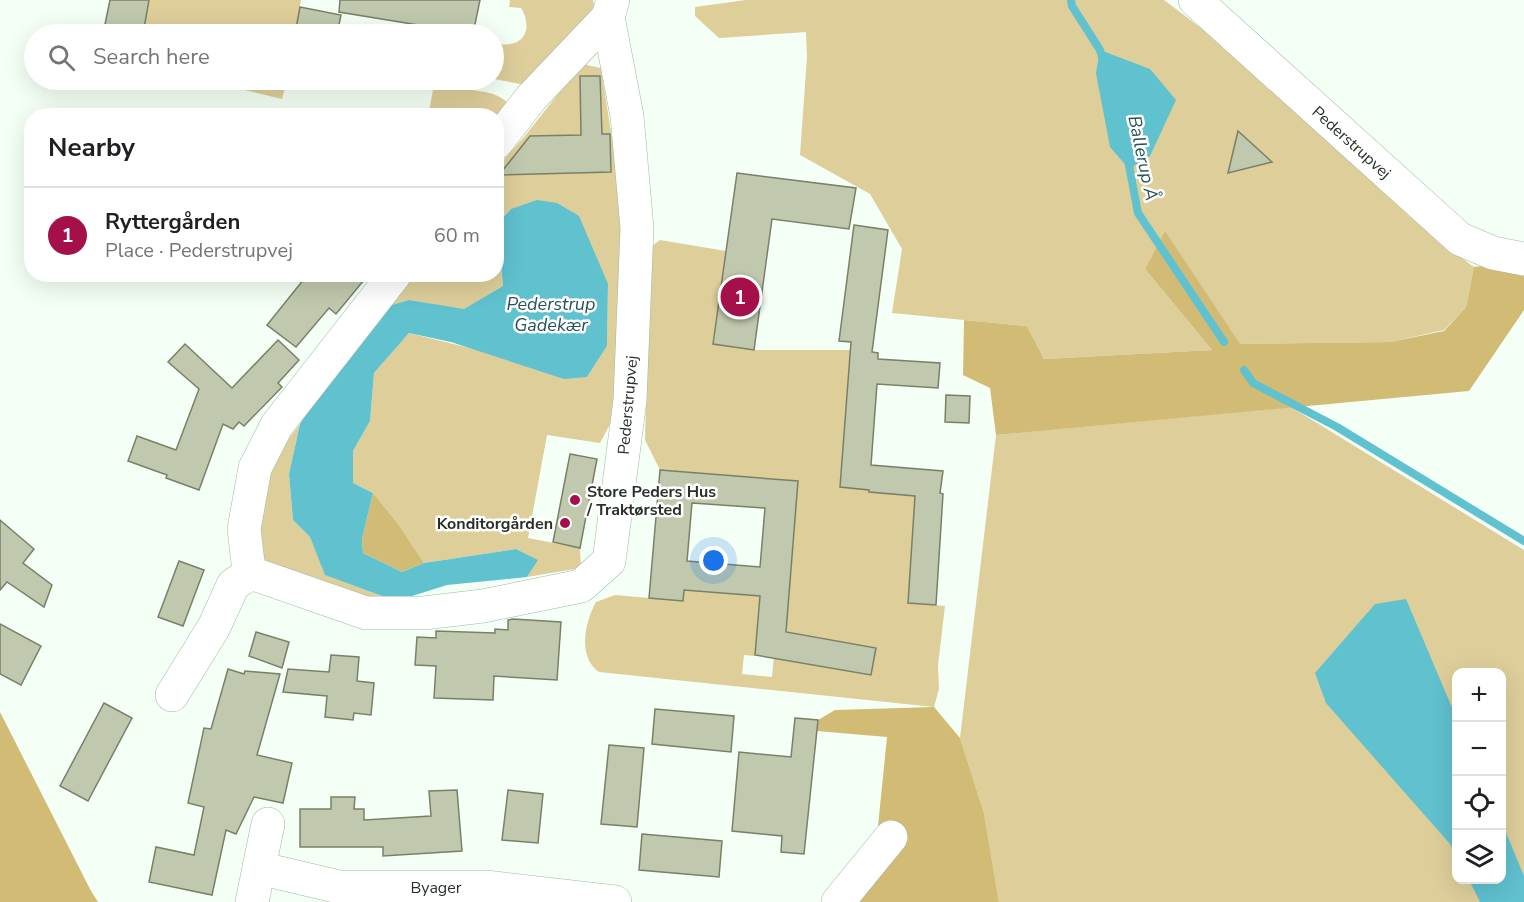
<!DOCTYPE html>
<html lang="en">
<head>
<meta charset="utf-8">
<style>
	body { margin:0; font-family:"Nunito Sans",sans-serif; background:#f6f6f6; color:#202124 }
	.controls { position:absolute; right:18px; bottom:18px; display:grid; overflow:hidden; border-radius:12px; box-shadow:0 6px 24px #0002 }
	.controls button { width:54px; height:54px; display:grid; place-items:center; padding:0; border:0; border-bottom:2px solid #e0e0e0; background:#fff; color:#202124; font:30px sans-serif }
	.you { position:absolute; left:714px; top:561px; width:21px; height:21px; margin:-15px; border:4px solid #fff; border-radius:50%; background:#1a73e8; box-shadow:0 0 0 9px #1a73e833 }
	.badge { display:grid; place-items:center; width:39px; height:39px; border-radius:50%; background:#a5104b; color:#fff; font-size:20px; font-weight:700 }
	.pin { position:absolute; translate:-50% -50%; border:3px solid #fff; box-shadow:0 2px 6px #0006 }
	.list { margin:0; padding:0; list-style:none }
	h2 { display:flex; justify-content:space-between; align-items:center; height:78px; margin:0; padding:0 24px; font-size:26px }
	h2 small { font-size:20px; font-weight:400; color:#757577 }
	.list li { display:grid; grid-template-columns:39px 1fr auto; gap:18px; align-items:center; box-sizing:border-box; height:96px; padding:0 24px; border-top:2px solid #e0e0e0 }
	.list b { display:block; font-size:22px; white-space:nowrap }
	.list p { margin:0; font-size:20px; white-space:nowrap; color:#757577 }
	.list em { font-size:20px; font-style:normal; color:#757577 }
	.icon { flex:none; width:33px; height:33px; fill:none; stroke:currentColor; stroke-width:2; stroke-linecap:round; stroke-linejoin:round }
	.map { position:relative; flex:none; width:1524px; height:902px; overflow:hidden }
	.search { position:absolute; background:#fff; box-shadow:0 6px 24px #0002; left:24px; top:24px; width:480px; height:66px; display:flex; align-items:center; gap:15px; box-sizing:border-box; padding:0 21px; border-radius:33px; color:#757577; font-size:22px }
	.panel { position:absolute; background:#fff; box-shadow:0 6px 24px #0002; left:24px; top:108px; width:480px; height:174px; border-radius:24px }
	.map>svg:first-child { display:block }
	.green { fill:#dece9a; fill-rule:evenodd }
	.forest { fill:#d2bb75 }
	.water { fill:#60c1cf }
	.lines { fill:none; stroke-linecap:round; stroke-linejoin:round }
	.stream { stroke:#60c1cf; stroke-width:8 }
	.building { fill:#c0c8ad; stroke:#798067; stroke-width:1.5; fill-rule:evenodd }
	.minor-casing { stroke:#a0b8a4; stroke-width:34 }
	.minor { stroke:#fff; stroke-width:33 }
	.poi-dot { fill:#a5104b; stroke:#fff; stroke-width:2 }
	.labels { text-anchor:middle; stroke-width:5; stroke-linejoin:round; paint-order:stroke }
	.street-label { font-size:16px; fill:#283129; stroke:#fff }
	.poi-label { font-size:16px; font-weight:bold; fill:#283129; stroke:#fff; text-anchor:start }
	.water-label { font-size:18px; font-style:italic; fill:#255157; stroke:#fff }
</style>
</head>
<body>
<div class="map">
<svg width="1524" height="902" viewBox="0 0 1524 902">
	<rect width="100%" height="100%" fill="#f4fff6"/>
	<g class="green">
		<path d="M149,0H301L295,34H143Z"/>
		<path d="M510,0H593L594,5L586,28L537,81L520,84L494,79L495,44C500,44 505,45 510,44C529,41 530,22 521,8L509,7Z"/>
		<path d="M746,0H1164L1238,56L1459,256L1474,267L1466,307L1444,330L1390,342L1239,344L1165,232L1145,269L1212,350L1044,359L1027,326L892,313L902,249L870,194L800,155L807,57L806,32L719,38L695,16V7Z"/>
		<path d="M582,64L601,68L622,203L616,413L600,443L547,435L528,538L580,548L581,568L527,577L537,560L516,549L424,563L399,525L373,493L353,483V451L370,421L374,373L409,333L587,377L607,346L608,284L511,209L496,223L497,167L524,137Z"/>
		<path d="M203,80H287L282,99Z"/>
		<path d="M435,80H469L464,89C483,92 502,91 513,110L496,116H428Z"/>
		<path d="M497,226L503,286L464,310L409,300L388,306L412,275L496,274Z"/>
		<path d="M660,240L726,251L713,344L757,350H850L870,492L915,496L908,603L945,606L938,665L939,689L934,707L599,672C577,657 585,622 596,602L615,595L682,601L684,590L760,596L755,656L744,655L742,674L772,677L778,614L789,597L798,482L660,470L645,440L648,330L645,251Z"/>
		<path d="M1291,407L1524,550V902H999L984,813L960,738L996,435ZM1456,672H1502V880H1456Z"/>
		<path d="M300,424L289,474L293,520L310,537L326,575L382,596L362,604L270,565L254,547L265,469Z"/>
	</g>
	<g class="forest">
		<path d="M1165,231L1240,344L1390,342L1444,331L1466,307L1474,267L1524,261V310L1469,391L996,435L990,388L963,375L964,320L1027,326L1044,359L1212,350L1145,269Z"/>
		<path d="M373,493L399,525L424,563L402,572L363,553L362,539Z"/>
		<path d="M934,707L960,738L984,813L999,902H859L908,839L878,826L887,737L817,731L818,720L835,710Z"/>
		<path d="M0,712L91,891L98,902H0Z"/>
	</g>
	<g class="water">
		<path d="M1100,50L1150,69L1176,100L1150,156L1129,169L1110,147L1096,73Z"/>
		<path d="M537,200L557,203L579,216L608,284L607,346L587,377L564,379L451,342L409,333L374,373L370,421L353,451V483L373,493L362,539L363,553L402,572L424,563L516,549L538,560L527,577L447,585L409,597L382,596L325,575L310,537L293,520L289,474L300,424L328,378L388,306L409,300L464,309L503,286L497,223L511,209Z"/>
		<path d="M1406,599L1456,717V856L1450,844L1326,703L1315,673L1375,604Z"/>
		<path d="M1502,823L1524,876V902H1480L1469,880H1502Z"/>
	</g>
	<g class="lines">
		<g class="stream">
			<path d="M1071,0L1072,6L1100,50L1103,60"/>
			<path d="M1128,160L1138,213L1224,342"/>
			<path d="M1244,370L1253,383L1337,427L1524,541"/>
		</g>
	</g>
	<g class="building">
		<path d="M110,0H149L143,34H103Z"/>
		<path d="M340,0H480L473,34L339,12Z"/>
		<path d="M300,7L341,15L337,34H295Z"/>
		<path d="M580,76H600L602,134H610L611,172L499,175L530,136L581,135Z"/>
		<path d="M1238,131L1272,162L1228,173Z"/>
		<path d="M737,173L856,188L849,229L772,219L754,350L713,344Z"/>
		<path d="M854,225L888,230L872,352L878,353V359L940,363L938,388L877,384L871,465L943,471L940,493L943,494L936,605L908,603L915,496L869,492V490L840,487L851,342L839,341Z"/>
		<path d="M308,274H369L336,314L329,308L296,347L267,325Z"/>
		<path d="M278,340L299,360L278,383L282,387L244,426L239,422L233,429L223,424L199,490L166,478L167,475L128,461L137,436L176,450L199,389L168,362L185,344L232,388Z"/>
		<path d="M946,395L970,396L969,423L945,422Z"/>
		<path d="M570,454L597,459L580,548L553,542Z"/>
		<path d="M660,470L798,481L786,632L876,648L871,675L755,655L760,596L684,590L683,601L649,598ZM692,503L765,508L760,567L687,561Z"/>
		<path d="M0,520L34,549L23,563L52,585L44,607L7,582L0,590Z"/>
		<path d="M179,561L204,570L183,626L158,617Z"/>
		<path d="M513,619L561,622L557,680L494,676L493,700L434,698L436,666L415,665L417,637L436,638V631L495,633V629L508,630V620Z"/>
		<path d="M0,624L41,646L21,685L0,674Z"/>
		<path d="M256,632L289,642L282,668L249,656Z"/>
		<path d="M331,655L359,657L357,681L374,683L371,715L354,713L353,720L325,717L327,696L283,692L288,669L329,672Z"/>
		<path d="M228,669L244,674L245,671L280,674L257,755L292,763L283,803L254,797L236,834L226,830L212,895L149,882L156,847L194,855L204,807L188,803L204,728L211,729Z"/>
		<path d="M104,703L132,718L88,801L60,786Z"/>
		<path d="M655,709L734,716L731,752L652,744Z"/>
		<path d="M795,718L818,720L804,854L781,852L782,836L732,831L739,752L791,757Z"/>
		<path d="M609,745L644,748L637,827L601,824Z"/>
		<path d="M457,790L462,851L383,856V847H300V809H331V797H355L354,809H364V820L431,816L429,791Z"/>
		<path d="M508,790L543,794L538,843L502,840Z"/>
		<path d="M642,834L722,841L719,877L639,870Z"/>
	</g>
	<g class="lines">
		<g class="minor-casing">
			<g id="minor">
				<path d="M1195,0L1460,239L1493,253L1524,259"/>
				<path d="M496,143L531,98L608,17"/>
				<path d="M395,274L277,425L255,468L244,529L248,563L251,573L366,613H424L483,606L581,586L609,561L630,400L637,228L627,116L608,17L613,0"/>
				<path d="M172,695L214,627L233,585L251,573"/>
				<path d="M259,868L339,887H486L615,902"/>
				<path d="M252,902L268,824"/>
				<path d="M838,902L891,837"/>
			</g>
		</g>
		<use href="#minor" class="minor"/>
	</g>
	<g class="poi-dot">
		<circle cx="575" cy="500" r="6"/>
		<circle cx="565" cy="523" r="6"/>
	</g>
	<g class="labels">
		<g class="street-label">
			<text transform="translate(1352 142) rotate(42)" y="6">Pederstrupvej</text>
			<text transform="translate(627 405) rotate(-85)" y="6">Pederstrupvej</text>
			<text x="436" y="893">Byager</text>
		</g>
		<g class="poi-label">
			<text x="587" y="497">Store Peders Hus<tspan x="587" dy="18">/ Traktørsted</tspan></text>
			<text x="553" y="529" text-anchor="end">Konditorgården</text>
		</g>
		<g class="water-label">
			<text transform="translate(1143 158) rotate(78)" y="6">Ballerup Å</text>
			<text x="551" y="310">Pederstrup<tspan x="551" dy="21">Gadekær</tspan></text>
		</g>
	</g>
</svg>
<div class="controls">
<button>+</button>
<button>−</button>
<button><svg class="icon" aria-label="locate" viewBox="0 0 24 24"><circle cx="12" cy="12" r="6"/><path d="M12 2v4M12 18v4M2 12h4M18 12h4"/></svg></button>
<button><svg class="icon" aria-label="layers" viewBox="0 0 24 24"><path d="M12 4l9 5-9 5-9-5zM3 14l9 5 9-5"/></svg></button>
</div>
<div class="you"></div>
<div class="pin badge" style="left:740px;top:297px">1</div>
<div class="search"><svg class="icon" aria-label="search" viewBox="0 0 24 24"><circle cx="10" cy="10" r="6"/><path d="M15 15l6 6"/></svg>Search here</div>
<section class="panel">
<h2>Nearby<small></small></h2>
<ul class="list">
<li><span class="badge">1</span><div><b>Ryttergården</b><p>Place · Pederstrupvej</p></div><em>60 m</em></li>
</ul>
</section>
</div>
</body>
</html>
